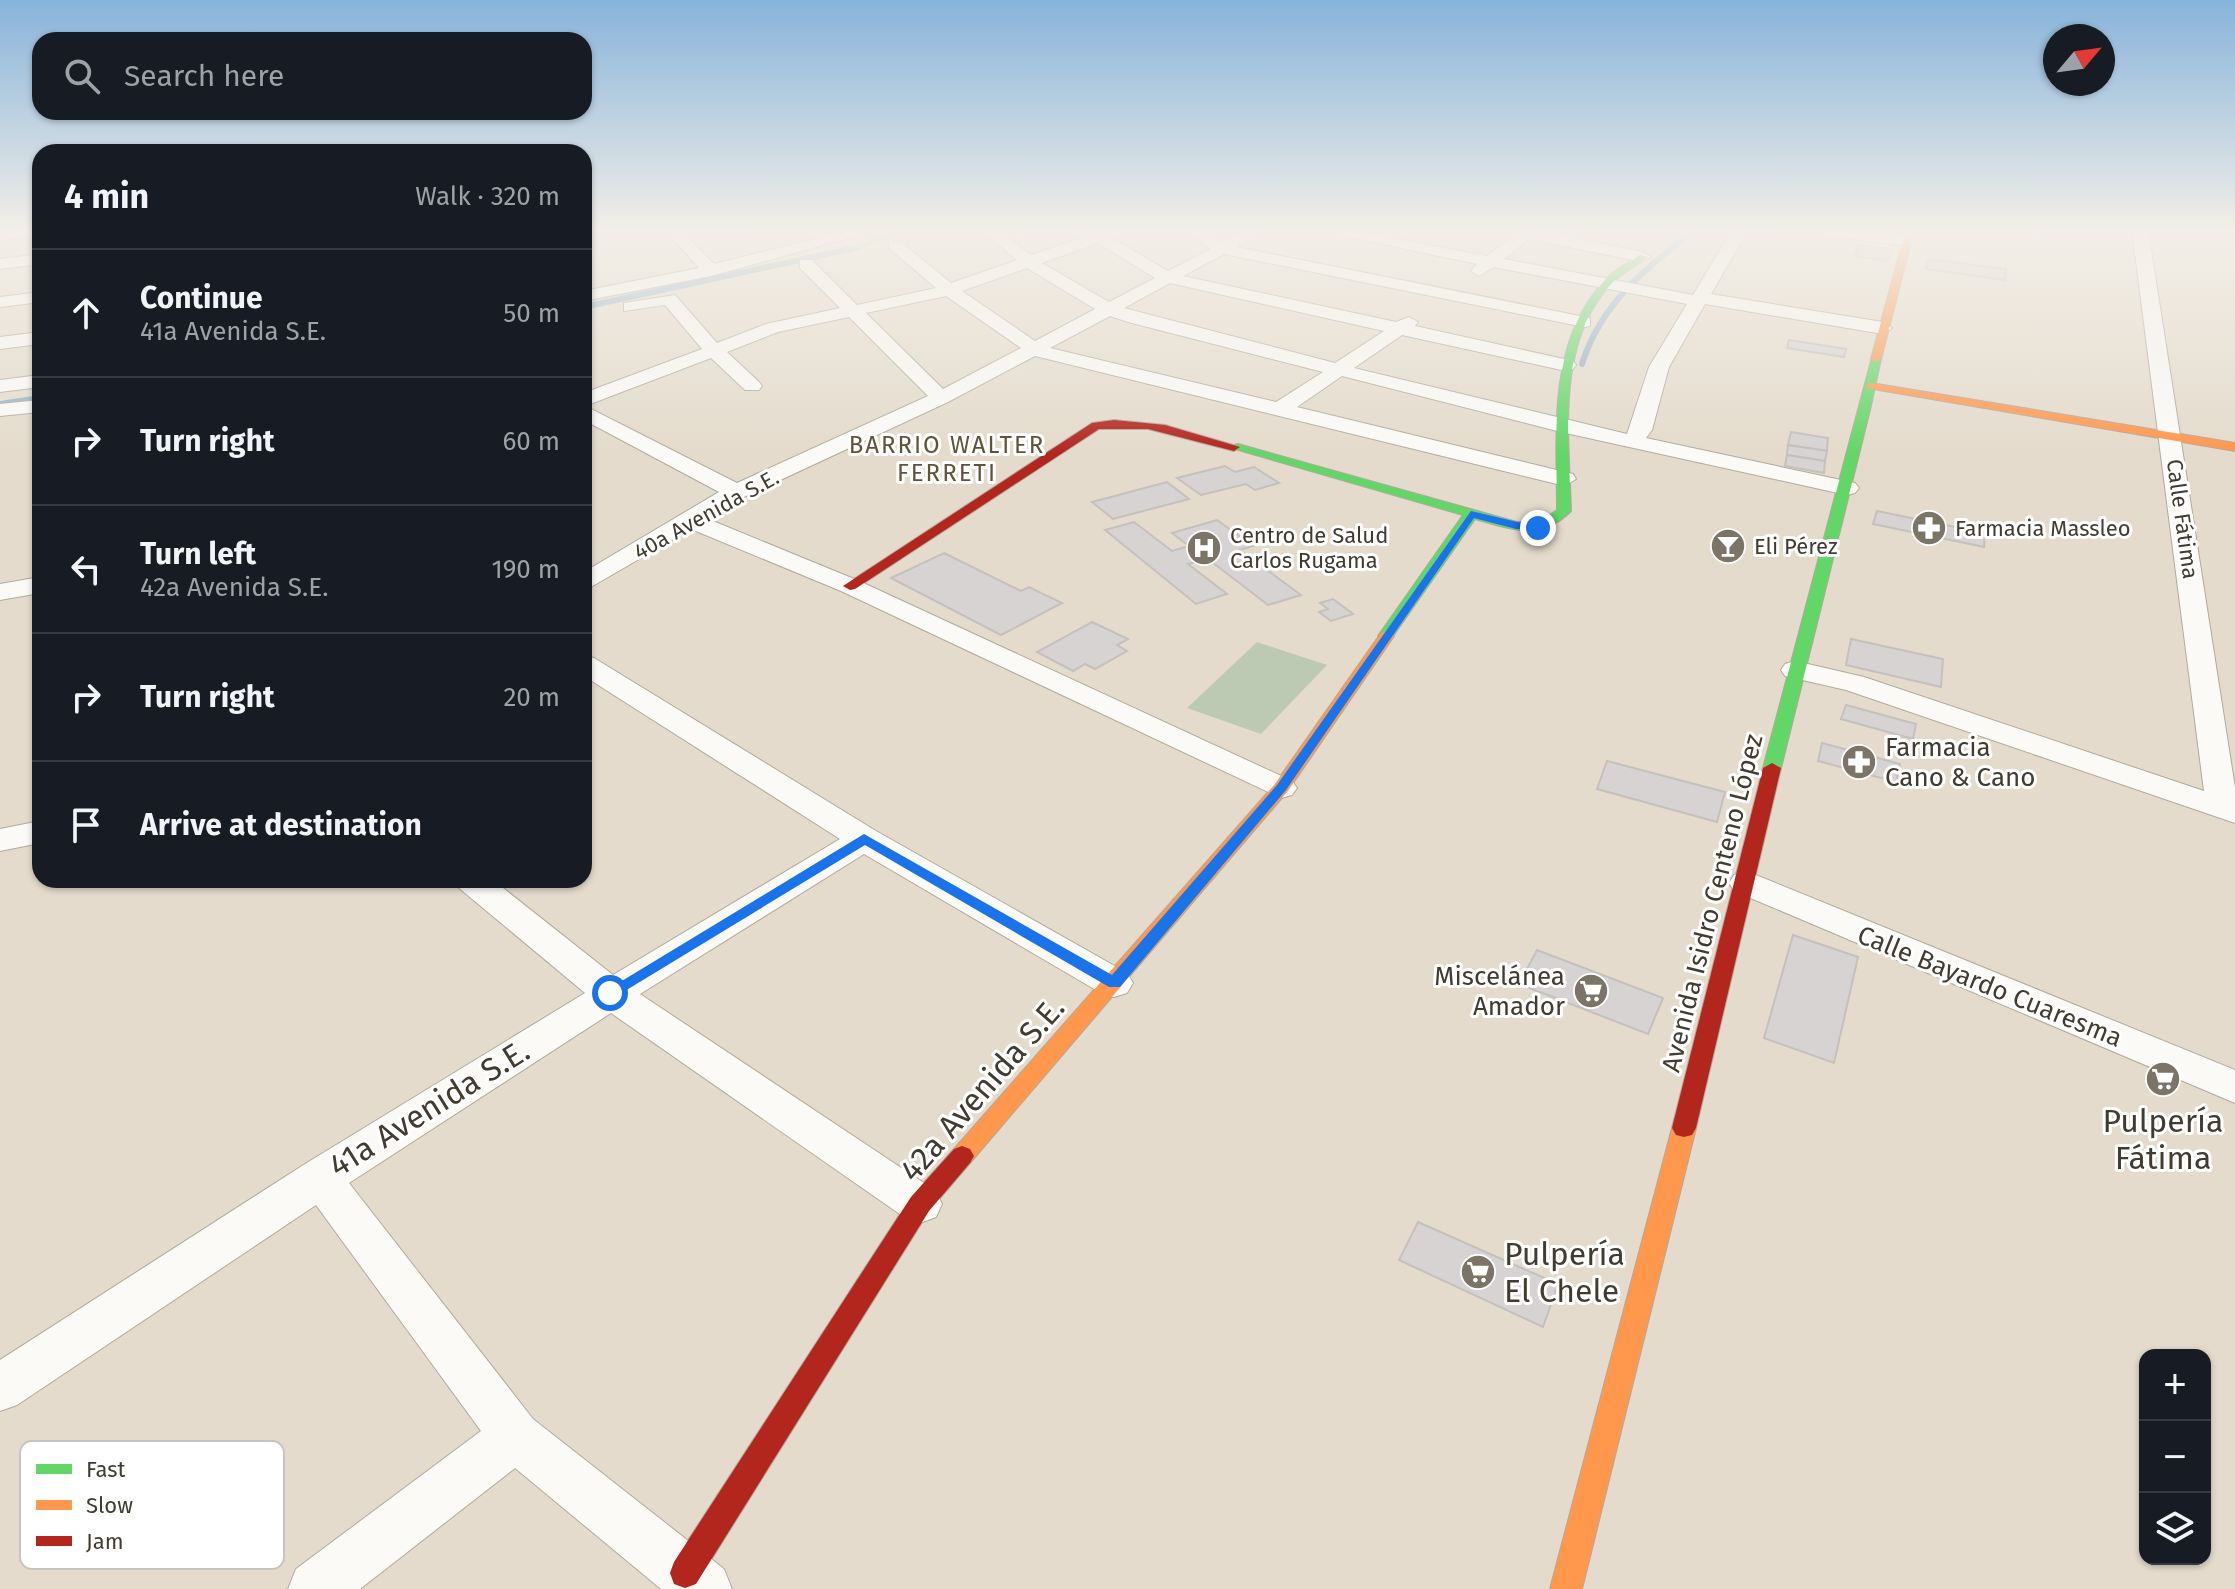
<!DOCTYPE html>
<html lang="en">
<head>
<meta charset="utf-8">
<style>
	body { margin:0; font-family:"Fira Sans",sans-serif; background:#20242c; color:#f1f3f6 }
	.controls { position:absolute; right:24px; bottom:24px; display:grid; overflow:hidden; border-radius:16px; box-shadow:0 2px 6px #0004 }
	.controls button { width:72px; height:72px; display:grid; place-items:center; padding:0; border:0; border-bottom:2px solid #363941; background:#171b24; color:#f1f3f6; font:40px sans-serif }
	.compass { position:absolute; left:2043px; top:24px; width:72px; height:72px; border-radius:50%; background:#171b24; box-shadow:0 2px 6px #0004; rotate:61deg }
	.stop { position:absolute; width:24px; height:24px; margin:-18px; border:6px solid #1a73e8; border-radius:50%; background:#fff }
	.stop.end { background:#1a73e8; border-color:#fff; box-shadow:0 2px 8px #0008 }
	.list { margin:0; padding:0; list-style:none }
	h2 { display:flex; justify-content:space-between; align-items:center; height:104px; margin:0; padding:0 32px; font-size:34px }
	h2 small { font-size:26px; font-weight:400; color:#9ea1a6 }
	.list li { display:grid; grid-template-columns:52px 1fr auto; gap:24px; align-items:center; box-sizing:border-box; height:128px; padding:0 32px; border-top:2px solid #363941 }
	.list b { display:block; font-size:30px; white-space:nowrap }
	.list p { margin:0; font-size:26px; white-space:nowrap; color:#9ea1a6 }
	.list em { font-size:26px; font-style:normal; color:#9ea1a6 }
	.icon { flex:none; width:44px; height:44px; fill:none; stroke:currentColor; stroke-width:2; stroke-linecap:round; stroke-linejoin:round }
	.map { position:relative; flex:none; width:2235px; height:1589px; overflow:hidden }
	.search { position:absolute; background:#171b24; box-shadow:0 2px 6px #0004; left:32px; top:32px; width:560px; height:88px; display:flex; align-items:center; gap:20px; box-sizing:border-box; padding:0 28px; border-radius:24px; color:#9ea1a6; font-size:30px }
	.panel { position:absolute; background:#171b24; box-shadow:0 2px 6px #0004; left:32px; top:144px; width:560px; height:744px; border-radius:24px }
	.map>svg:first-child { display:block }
	.green { fill:#bdcab3 }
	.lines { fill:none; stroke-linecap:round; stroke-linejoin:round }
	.stream-far1 { stroke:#96b2c5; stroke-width:6 }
	.stream { stroke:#96b2c5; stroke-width:8 }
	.building { fill:#d7d3d2; stroke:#c4c0be; stroke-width:2 }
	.street-casing { stroke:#b0aa9d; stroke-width:2 }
	.fast-casing { stroke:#b0aa9d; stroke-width:2 }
	.slow-casing { stroke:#b0aa9d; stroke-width:2 }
	.jam-casing { stroke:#b0aa9d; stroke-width:2 }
	.street { fill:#fbfaf7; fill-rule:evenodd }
	.fast { fill:#63d668; fill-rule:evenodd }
	.slow { fill:#ff974d; fill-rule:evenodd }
	.jam { fill:#b3261e; fill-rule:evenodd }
	.route { fill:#1a73e8 }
	.labels { text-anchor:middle; stroke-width:6; stroke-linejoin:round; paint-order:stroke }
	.far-street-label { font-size:22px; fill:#423c30; stroke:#fff }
	.far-poi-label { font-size:22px; fill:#423c30; stroke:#fff; text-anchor:start }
	.far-neighbourhood-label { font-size:24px; letter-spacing:2px; fill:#605339; stroke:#fff }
	.poi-label { font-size:26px; fill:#423c30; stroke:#fff; text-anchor:start }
	.street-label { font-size:26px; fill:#423c30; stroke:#fff }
	.near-street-label { font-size:32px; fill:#423c30; stroke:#fff }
	.near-poi-label { font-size:32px; fill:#423c30; stroke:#fff }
	.key { fill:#fff; stroke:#c6c4c1; stroke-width:2 }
	.key-label { font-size:22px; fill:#423c30 }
</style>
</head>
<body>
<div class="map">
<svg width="2235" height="1589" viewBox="0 0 2235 1589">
	<rect width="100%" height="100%" fill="#e4dbcc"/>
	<path class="green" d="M1257,642L1327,665L1261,734L1187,708Z"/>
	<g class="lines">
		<g class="stream-far1">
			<path d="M584,307L850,249L907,230"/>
			<path d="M1582,364C1601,303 1646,268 1695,230"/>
		</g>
		<path class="stream" d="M0,405L40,399"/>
	</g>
	<g class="building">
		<path d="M1858,245L1892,249L1888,261L1855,256Z"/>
		<path d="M1928,259L2006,269L2005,280L1926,269Z"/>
		<path d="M1789,340L1846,349L1844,357L1787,348Z"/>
		<path d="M1791,432L1828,438L1827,451L1788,445Z"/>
		<path d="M1788,445L1827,451L1825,461L1787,455Z"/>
		<path d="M1787,455L1825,461L1824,473L1785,466Z"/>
		<path d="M1225,466L1235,472L1254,467L1279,483L1255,490L1246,484L1201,495L1177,478Z"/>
		<path d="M1167,482L1189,499L1113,519L1092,502Z"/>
		<path d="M1877,511L1985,533L1984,547L1873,524Z"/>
		<path d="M1217,520L1253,546L1240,550L1301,595L1268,605L1208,559L1188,564L1227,594L1196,604L1105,530L1134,522L1172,551L1189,546L1172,533Z"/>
		<path d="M944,553L1021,591L1029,587L1062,603L1001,635L891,578Z"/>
		<path d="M1333,599L1353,614L1331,621L1319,612L1328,609L1320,603Z"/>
		<path d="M1092,622L1128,639L1117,645L1127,651L1095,669L1085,664L1073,671L1037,652Z"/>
		<path d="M1851,639L1943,659L1941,687L1846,665Z"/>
		<path d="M1846,705L1916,724L1913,739L1841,719Z"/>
		<path d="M1822,743L1900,764L1896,782L1818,761Z"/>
		<path d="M1607,761L1725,792L1717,822L1597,789Z"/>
		<path d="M1793,935L1858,957L1834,1063L1764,1038Z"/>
		<path d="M1537,950L1663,998L1648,1034L1519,984Z"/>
		<path d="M1418,1222L1558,1284L1543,1327L1399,1260Z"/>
	</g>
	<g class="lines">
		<g class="street-casing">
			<g id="street">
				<path d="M0,230H40V236L0,240Z"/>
				<path d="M665,230H681L714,264L851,230H878L711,276L584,301V291L699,268Z"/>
				<path d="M981,230H998L1031,255L1087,236L1081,230H1125L1112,238L1168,271L1211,249L1185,230H1203L1223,242L1245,230H1265L1237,247L1590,318V326L1584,327L1224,254L1183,276L1396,322L1409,317L1418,322L1415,326L1573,361L1576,365L1573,369L1566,371L1402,335L1354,368L1627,434L1649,367L1687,304L1494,267L1479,276L1471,271L1477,264L1315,230H1349L1487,256L1513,236L1501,230H1537L1643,252L1651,257L1643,262L1529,239L1504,259L1693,295L1732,230H1748L1711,294L1883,322L1892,328L1883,334L1705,304L1669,367L1652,430L1646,438L1855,483L1859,488L1855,493L1847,495L1561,432L1342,376L1297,407L1573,474L1576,479L1565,486L1035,356L948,402L744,497L708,519L859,581L1292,781L1297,788L1292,795L1281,798L841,591L691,529L584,591V572L719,492L584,420V393L702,349L665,305L624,311V303L675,295L717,343L766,324L840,308L800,268V260H812L857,305L936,288L889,248V242H901L951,283L1017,260ZM1098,243L1155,278L1109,302L1042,263ZM1027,268L1095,309L1035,341L962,291ZM1170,283L1384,331L1335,363L1124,308ZM946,296L1021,348L943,389L866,313ZM1110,316L1128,322L1323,372L1276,402L1050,348ZM849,317L928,396L737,483L585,406L711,358L745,390H759L762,386L759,382L727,352L778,332Z"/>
				<path d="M1814,230C1837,230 1899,227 1916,241L1908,246L1821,235Z"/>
				<path d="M2132,230H2148L2235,788V823L1846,690L1785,676L1781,670L1785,664L1795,661L1864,677L2204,791Z"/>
				<path d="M40,254V264L0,269V259Z"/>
				<path d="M40,292V302L0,307V297Z"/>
				<path d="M40,332V344L0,349V337Z"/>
				<path d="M40,375V387L0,392V380Z"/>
				<path d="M40,400V412L0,416V404Z"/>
				<path d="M40,577V593L0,600V584Z"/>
				<path d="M584,656L594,658L876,831L1127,973L1133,983L1127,993L1114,997L1101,993L864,854L640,994L936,1191L942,1204L936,1217L920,1223L904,1217L611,1013L349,1183L533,1419L724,1569L732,1589H661L515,1468L360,1589H288L296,1569L481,1431L316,1205L17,1405L0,1411V1360L305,1164L585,993L459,888L454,880H493L613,975L840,839L584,676Z"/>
				<path d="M40,821V843L0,851V829Z"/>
				<path d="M1746,871L2235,1070V1103L1734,891L1729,883L1734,875Z"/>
			</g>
		</g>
		<g class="fast-casing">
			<g id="fast">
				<path d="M1640,255L1648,257C1637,266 1623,272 1613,282C1555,341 1569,436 1571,511C1541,542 1511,529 1475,519L1391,639H1381L1378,636L1463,515L1228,447L1238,444L1517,522H1540L1557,510C1557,431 1547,342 1605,280C1614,270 1628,263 1640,255Z"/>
				<path d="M1872,357L1881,359L1870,410L1781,768L1772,773L1763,768Z"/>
			</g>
		</g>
		<g class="slow-casing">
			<g id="slow">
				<path d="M1906,230H1914L1881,359L1876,362L1871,359Z"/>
				<path d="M1871,383L2235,443V451L1867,388V384Z"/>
				<path d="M1386,631L1394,636L1287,792L970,1163L962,1166L954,1163L950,1156L954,1149L1275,784L1381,633Z"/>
				<path d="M1684,1119L1692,1121L1696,1128L1582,1589H1550L1672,1128L1676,1121Z"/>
			</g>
		</g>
		<g class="jam-casing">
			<g id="jam">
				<path d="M1114,420L1165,425L1240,447L1234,451L1148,429H1099L855,589L850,590L843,586L1092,423Z"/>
				<path d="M1772,763L1781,768L1696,1128L1692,1135L1684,1137L1676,1135L1672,1128L1763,768Z"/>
				<path d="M962,1146L970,1149L974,1156L970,1163L929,1211L696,1584L685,1588L674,1584L670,1573L674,1562L911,1197L954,1149Z"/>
			</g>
		</g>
		<use href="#street" class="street"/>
		<use href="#fast" class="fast"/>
		<use href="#slow" class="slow"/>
		<use href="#jam" class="jam"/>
	</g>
	<linearGradient id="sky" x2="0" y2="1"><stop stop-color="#87b3da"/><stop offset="0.51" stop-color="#f3efe8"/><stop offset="1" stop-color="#f3efe8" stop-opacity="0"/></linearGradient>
	<rect width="2235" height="453" fill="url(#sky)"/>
	<path class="route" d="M1471,511L1543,528L1516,529L1474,518L1286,790L1120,987H1109L865,845L615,997H604L602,993L864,834L1112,975L1277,785Z"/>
	<defs>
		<g id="pharmacy-disc" transform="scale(1.8)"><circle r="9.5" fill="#7b7467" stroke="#fff"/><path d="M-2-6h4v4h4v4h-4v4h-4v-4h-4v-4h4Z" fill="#fff"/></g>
		<g id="bar-disc" transform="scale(1.8)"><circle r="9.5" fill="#7b7467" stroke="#fff"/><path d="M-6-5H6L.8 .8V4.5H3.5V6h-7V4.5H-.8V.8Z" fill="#fff"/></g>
		<g id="hospital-disc" transform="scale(1.8)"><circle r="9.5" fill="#7b7467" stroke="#fff"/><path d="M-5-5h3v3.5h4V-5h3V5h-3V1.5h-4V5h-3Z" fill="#fff"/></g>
		<g id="supermarket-disc" transform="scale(1.8)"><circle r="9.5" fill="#7b7467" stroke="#fff"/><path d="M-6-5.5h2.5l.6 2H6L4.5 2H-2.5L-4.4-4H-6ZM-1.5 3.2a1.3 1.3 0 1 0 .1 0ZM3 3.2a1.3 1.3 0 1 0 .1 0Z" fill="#fff"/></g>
	</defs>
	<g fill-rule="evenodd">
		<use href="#pharmacy-disc" x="1929" y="528"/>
		<use href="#bar-disc" x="1728" y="546"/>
		<use href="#hospital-disc" x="1204" y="548"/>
		<use href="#pharmacy-disc" x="1859" y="762"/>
		<use href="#supermarket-disc" x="1591" y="991"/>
		<use href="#supermarket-disc" x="2163" y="1079"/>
		<use href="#supermarket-disc" x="1478" y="1272"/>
	</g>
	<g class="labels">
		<g class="far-street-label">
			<text transform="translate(706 514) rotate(-29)" y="8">40a Avenida S.E.</text>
			<text transform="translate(2183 519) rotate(82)" y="8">Calle Fátima</text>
		</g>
		<g class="far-poi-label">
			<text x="1955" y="536">Farmacia Massleo</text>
			<text x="1230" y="543">Centro de Salud<tspan x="1230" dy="25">Carlos Rugama</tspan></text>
			<text x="1754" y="554">Eli Pérez</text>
		</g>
		<g class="far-neighbourhood-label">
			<text x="947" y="453">BARRIO WALTER<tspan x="947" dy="28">FERRETI</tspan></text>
		</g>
		<g class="poi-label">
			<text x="1885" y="756">Farmacia<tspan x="1885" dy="30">Cano &amp; Cano</tspan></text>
			<text x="1565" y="985" text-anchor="end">Miscelánea<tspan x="1565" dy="30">Amador</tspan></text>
		</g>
		<g class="street-label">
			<text transform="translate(1712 903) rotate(-76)" y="9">Avenida Isidro Centeno López</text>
			<text transform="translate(1990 986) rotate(22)" y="9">Calle Bayardo Cuaresma</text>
		</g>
		<g class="near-street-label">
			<text transform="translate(982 1089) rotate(-49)" y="11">42a Avenida S.E.</text>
			<text transform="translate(429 1108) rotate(-32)" y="11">41a Avenida S.E.</text>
		</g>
		<g class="near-poi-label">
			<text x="2163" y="1132">Pulpería<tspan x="2163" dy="37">Fátima</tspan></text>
			<text x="1504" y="1265" text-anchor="start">Pulpería<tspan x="1504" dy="37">El Chele</tspan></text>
		</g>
	</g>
	<rect x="20" y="1441" width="264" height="128" rx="12" class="key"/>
	<rect x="36" y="1464" width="36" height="10" fill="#63d668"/>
	<rect x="36" y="1500" width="36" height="10" fill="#ff974d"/>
	<rect x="36" y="1536" width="36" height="10" fill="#b3261e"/>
	<g class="key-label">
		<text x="86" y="1477">Fast</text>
		<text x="86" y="1513">Slow</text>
		<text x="86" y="1549">Jam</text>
	</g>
</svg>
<div class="controls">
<button>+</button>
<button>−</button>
<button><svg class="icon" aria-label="layers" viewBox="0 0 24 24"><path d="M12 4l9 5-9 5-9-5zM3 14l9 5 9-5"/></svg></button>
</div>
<svg class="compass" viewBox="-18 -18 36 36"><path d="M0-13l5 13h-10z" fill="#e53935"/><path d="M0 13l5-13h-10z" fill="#9ea1a6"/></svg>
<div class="stop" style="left:610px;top:993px"></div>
<div class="stop end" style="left:1538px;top:528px"></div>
<div class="search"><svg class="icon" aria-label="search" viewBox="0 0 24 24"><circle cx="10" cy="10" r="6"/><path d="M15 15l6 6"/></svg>Search here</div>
<section class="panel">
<h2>4 min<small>Walk · 320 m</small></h2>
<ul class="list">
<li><svg class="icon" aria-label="ahead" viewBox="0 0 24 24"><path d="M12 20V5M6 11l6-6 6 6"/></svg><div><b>Continue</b><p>41a Avenida S.E.</p></div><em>50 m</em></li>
<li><svg class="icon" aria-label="right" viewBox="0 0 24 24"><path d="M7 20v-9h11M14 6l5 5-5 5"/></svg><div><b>Turn right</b></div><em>60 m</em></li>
<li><svg class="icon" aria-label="left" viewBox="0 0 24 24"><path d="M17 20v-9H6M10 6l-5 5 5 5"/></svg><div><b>Turn left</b><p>42a Avenida S.E.</p></div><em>190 m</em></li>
<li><svg class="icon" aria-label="right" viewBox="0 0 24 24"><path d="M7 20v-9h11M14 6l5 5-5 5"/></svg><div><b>Turn right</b></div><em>20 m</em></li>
<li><svg class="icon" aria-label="arrive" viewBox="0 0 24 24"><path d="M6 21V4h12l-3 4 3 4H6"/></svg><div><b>Arrive at destination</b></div></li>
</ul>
</section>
</div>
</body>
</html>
